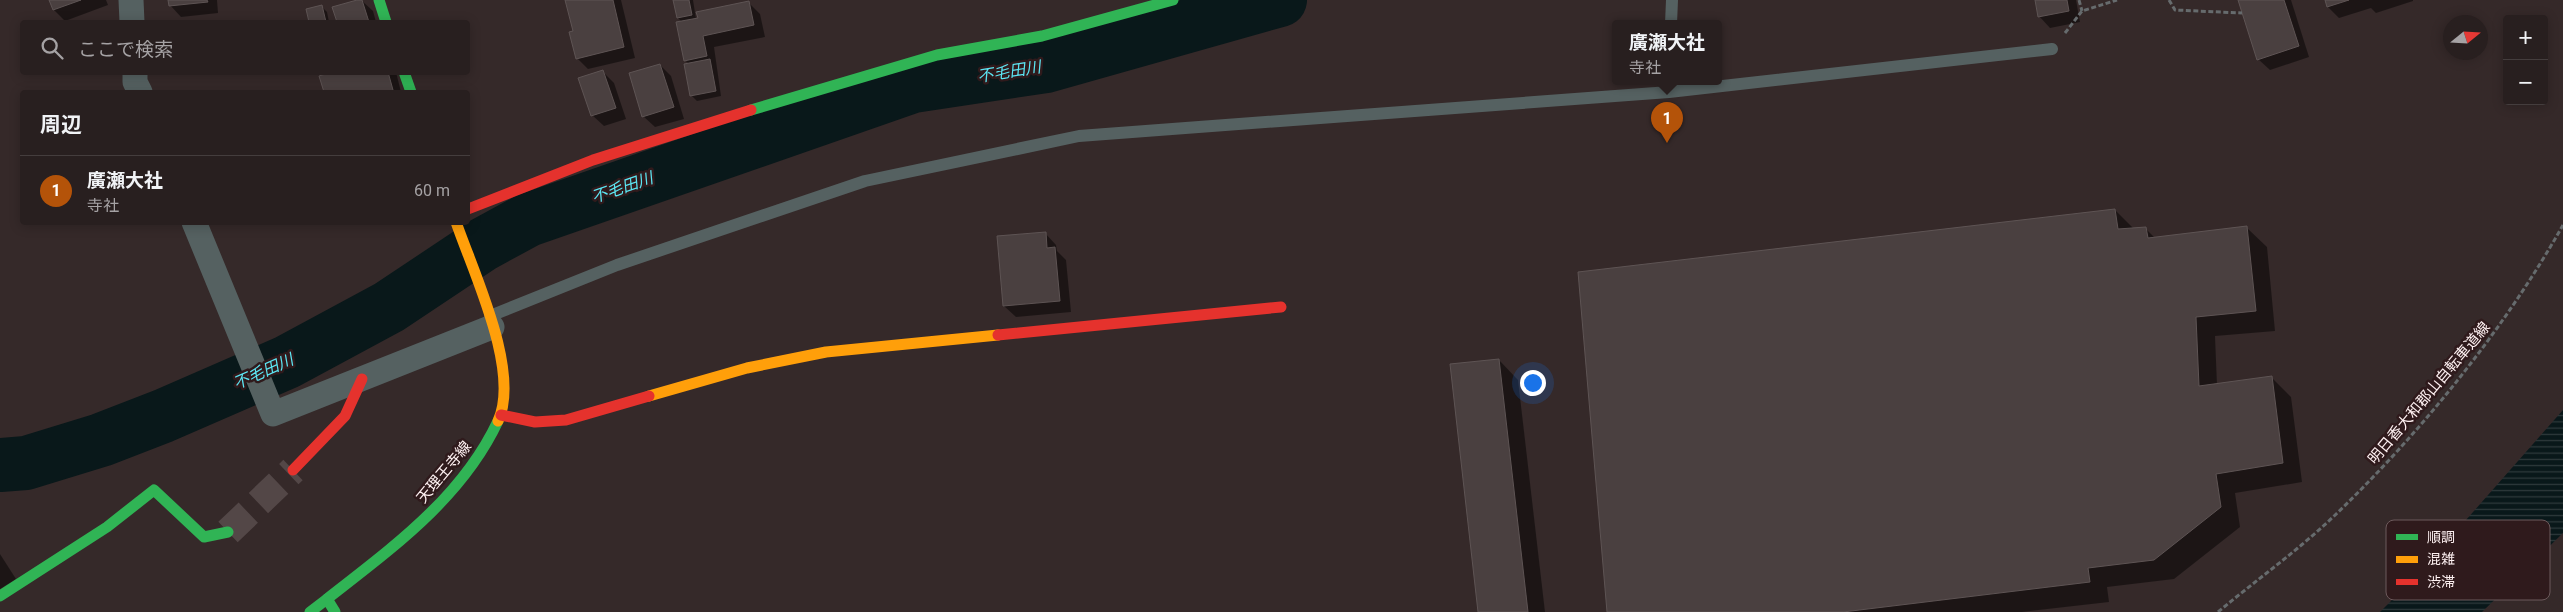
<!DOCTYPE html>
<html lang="ja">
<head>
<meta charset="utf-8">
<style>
	body { margin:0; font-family:Roboto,"Noto Sans JP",sans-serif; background:#342c2c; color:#f1f3f6 }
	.controls { position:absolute; right:15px; top:15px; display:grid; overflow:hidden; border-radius:5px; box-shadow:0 2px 12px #0003 }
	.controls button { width:45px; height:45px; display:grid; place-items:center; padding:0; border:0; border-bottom:1px solid #443d3d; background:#281f1f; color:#f1f3f6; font:25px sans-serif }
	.compass { position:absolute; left:2443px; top:15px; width:45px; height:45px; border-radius:50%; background:#281f1f; box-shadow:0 2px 12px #0003; rotate:72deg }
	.you { position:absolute; left:1532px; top:382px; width:18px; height:18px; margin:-12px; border:4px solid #fff; border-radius:50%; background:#1a73e8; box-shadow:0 0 0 8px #1a73e833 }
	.badge { display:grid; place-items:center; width:32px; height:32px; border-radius:50%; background:#b45309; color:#fff; font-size:16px; font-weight:700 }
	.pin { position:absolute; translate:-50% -41px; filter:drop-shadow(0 1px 2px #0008) }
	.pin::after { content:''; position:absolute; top:26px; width:18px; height:15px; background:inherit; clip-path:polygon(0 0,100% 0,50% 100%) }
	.popup { position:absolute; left:1612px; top:20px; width:110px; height:65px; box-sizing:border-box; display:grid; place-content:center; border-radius:5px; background:#281f1f; filter:drop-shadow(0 1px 4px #0005); font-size:16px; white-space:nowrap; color:#a5a2a4 }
	.popup b { font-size:19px; color:#f1f3f6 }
	.popup::after { content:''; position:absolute; left:50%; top:100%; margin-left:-10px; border:10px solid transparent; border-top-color:#281f1f }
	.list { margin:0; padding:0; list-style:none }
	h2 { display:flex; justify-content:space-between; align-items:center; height:65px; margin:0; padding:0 20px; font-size:21px }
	h2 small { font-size:16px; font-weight:400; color:#a5a2a4 }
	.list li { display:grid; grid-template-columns:32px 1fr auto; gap:15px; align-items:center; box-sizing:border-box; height:70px; padding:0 20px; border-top:1px solid #443d3d }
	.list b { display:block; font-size:19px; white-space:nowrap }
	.list p { margin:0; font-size:16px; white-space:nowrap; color:#a5a2a4 }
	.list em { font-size:16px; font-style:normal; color:#a5a2a4 }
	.icon { flex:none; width:28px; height:28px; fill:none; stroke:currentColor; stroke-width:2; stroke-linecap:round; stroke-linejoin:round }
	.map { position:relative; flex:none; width:2563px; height:612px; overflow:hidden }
	.search { position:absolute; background:#281f1f; box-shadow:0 2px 12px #0003; left:20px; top:20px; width:450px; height:55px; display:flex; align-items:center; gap:12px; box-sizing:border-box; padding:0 18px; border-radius:5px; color:#a5a2a4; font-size:19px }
	.panel { position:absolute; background:#281f1f; box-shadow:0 2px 12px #0003; left:20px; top:90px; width:450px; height:135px; border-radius:5px }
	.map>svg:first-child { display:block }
	.water { fill:url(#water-rules) }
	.shadow { fill:#0007 }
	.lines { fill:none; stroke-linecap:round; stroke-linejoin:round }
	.river { stroke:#09181a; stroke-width:54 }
	.building { fill:#4a4040; stroke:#5e5454 }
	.secondary-tunnel { stroke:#534747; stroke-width:28; stroke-dasharray:28 14; stroke-linecap:butt }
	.path { stroke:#666b6d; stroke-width:3; stroke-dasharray:5 2.5; stroke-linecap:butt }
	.lane { stroke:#556161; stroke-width:12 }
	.street { stroke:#556161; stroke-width:25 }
	.fast { stroke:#30b455; stroke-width:11 }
	.slow { stroke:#ff9f0a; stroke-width:11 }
	.jam { stroke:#e5322d; stroke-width:11 }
	.labels { text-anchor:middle; stroke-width:5; stroke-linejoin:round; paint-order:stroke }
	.street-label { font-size:15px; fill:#fef1f2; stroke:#2f1a1c }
	.water-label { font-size:16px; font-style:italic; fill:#5ce6f3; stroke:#2f1a1c }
	.key { fill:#2f1a1c; stroke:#6d5a5c; stroke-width:1 }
	.key-label { font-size:14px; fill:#fef1f2 }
</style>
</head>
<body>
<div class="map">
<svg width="2563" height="612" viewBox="0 0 2563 612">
	<defs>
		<pattern id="water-rules" width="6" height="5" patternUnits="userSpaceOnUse" patternTransform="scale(1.25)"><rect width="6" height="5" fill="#09181a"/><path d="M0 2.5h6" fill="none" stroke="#2e3a3c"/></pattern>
	</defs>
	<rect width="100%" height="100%" fill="#352929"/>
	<path class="water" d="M2563,410V533L2482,612H2380L2421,571Z"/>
	<g class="shadow">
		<path d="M50,0H106L108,5L65,21L54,10Z"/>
		<path d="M169,0H217L218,13L181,17L170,5Z"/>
		<path d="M361,0L373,11L376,22H338L334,8Z"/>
		<path d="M567,0H621L635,58L588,69L577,58L575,32Z"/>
		<path d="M674,0H693L696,19L748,2L760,14L765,37L714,47L721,96L697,101L691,95L689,64L685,60L682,22L678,18Z"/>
		<path d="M2036,0H2076L2080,22L2050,28L2039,16Z"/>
		<path d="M2239,0H2291L2309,57L2270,70L2258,59Z"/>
		<path d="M2326,0H2413V1L2376,13L2371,8L2339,18L2328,7Z"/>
		<path d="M322,7L327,12L329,22H310L308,10Z"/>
		<path d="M660,65L671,76L684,119L655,127L643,116Z"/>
		<path d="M327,72H396L401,92H325L321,77L329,75Z"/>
		<path d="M603,72L614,83L626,119L604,126L592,115Z"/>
		<path d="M2115,210L2134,229H2146L2156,239L2247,228L2267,247L2275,331L2215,336L2217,385L2272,378L2291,397L2302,482L2235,493L2240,527L2174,579L2107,587L2109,602L2022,612H1608Z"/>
		<path d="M1045,233L1056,245L1057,251L1066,260L1071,312L1016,317L1004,306Z"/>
		<path d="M1499,360L1518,380L1545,612H1480Z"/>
		<path d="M0,554L16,579L0,589Z"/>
	</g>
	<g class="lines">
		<path class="river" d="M0,465L26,463L101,440L163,416L287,362L389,307L482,245L528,220L913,86L1046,66L1280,0"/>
	</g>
	<g class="building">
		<path d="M49,0H81L53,10Z"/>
		<path d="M168,0H207L208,2L169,6Z"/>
		<path d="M357,0H362L369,22H337L332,7Z"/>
		<path d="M565,0H613L624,47L576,59L569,32L573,31Z"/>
		<path d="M673,0H689L692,15L677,18Z"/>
		<path d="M2035,0H2067L2069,11L2038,17Z"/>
		<path d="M2238,0H2284L2299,46L2257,60Z"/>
		<path d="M2325,0H2349L2327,7Z"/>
		<path d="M749,1L754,25L703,36L707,56L684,61L676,22L698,18L696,12Z"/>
		<path d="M322,5L326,22H309L306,9Z"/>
		<path d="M710,59L716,91L690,96L684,64Z"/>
		<path d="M660,64L674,107L642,117L629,73Z"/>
		<path d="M603,70L616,108L591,116L578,78Z"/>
		<path d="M332,72H388L393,90L389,92H320H324L319,76Z"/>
		<path d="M2115,209L2118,229L2146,227L2148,238L2247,226L2256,311L2196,317L2199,386L2272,376L2283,463L2216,474L2221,507L2154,560L2088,568L2090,582L1843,612H1607L1578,272Z"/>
		<path d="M1046,232L1047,248L1055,247L1060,301L1003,306L997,236Z"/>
		<path d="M1499,359L1528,612H1478L1450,364Z"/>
	</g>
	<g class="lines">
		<path class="secondary-tunnel" d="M228,532L293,470"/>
		<g class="path">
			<path d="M2079,0L2082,11"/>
			<path d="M2169,0L2175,10L2242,13"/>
			<path d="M2065,33L2082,11L2117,0"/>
			<path d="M2218,612C2255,581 2296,552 2332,518C2419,435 2504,330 2563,225"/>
		</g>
		<g class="lane">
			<path d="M1671,24L1672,0"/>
			<path d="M490,316L617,265L865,181L1079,136L1669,92L2052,49"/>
		</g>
		<g class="street">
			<path d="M131,0L132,22"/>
			<path d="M135,72V82L140,92"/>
			<path d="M194,222L273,414L492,327"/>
		</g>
		<g class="fast">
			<path d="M379,0L386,22"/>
			<path d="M404,72L411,92"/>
			<path d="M751,110L937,55L1042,36L1173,0"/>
			<path d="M0,596L107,527L154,490L204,537L228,532"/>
			<path d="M310,612L327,599"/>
			<path d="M335,612L327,599C392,548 462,498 498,421"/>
		</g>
		<g class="slow">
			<path d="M456,222C473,272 521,371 498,421"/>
			<path d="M649,396L747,368L826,352L998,335"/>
		</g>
		<g class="jam">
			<path d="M468,209L593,160L751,110"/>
			<path d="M998,335L1281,307"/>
			<path d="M501,415L535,422L566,420L649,396"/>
			<path d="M293,470L345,416L362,379"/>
		</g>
	</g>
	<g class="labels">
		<g class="street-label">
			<text transform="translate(2429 393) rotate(-50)" y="5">明日香大和郡山自転車道線</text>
			<text transform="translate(444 472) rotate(-50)" y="5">天理王寺線</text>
		</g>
		<g class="water-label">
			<text transform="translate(1009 71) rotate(-9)" y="6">不毛田川</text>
			<text transform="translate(622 187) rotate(-19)" y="6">不毛田川</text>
			<text transform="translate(263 371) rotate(-24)" y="6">不毛田川</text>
		</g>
	</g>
	<rect x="2386" y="520" width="164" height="80" rx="8" class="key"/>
	<rect x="2396" y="534" width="22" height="6" fill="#30b455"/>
	<rect x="2396" y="556" width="22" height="7" fill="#ff9f0a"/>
	<rect x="2396" y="579" width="22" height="6" fill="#e5322d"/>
	<g class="key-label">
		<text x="2427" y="542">順調</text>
		<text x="2427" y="564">混雑</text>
		<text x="2427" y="587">渋滞</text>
	</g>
</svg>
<div class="controls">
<button>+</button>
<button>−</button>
</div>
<svg class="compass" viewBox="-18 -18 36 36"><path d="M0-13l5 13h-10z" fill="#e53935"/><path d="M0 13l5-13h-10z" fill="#a5a2a4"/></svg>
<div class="you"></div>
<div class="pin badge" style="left:1667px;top:143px">1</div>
<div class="popup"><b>廣瀬大社</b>寺社</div>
<div class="search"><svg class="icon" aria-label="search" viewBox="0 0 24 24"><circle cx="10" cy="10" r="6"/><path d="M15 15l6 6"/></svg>ここで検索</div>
<section class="panel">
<h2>周辺<small></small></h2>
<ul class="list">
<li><span class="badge">1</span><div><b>廣瀬大社</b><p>寺社</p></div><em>60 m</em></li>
</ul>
</section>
</div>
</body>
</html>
